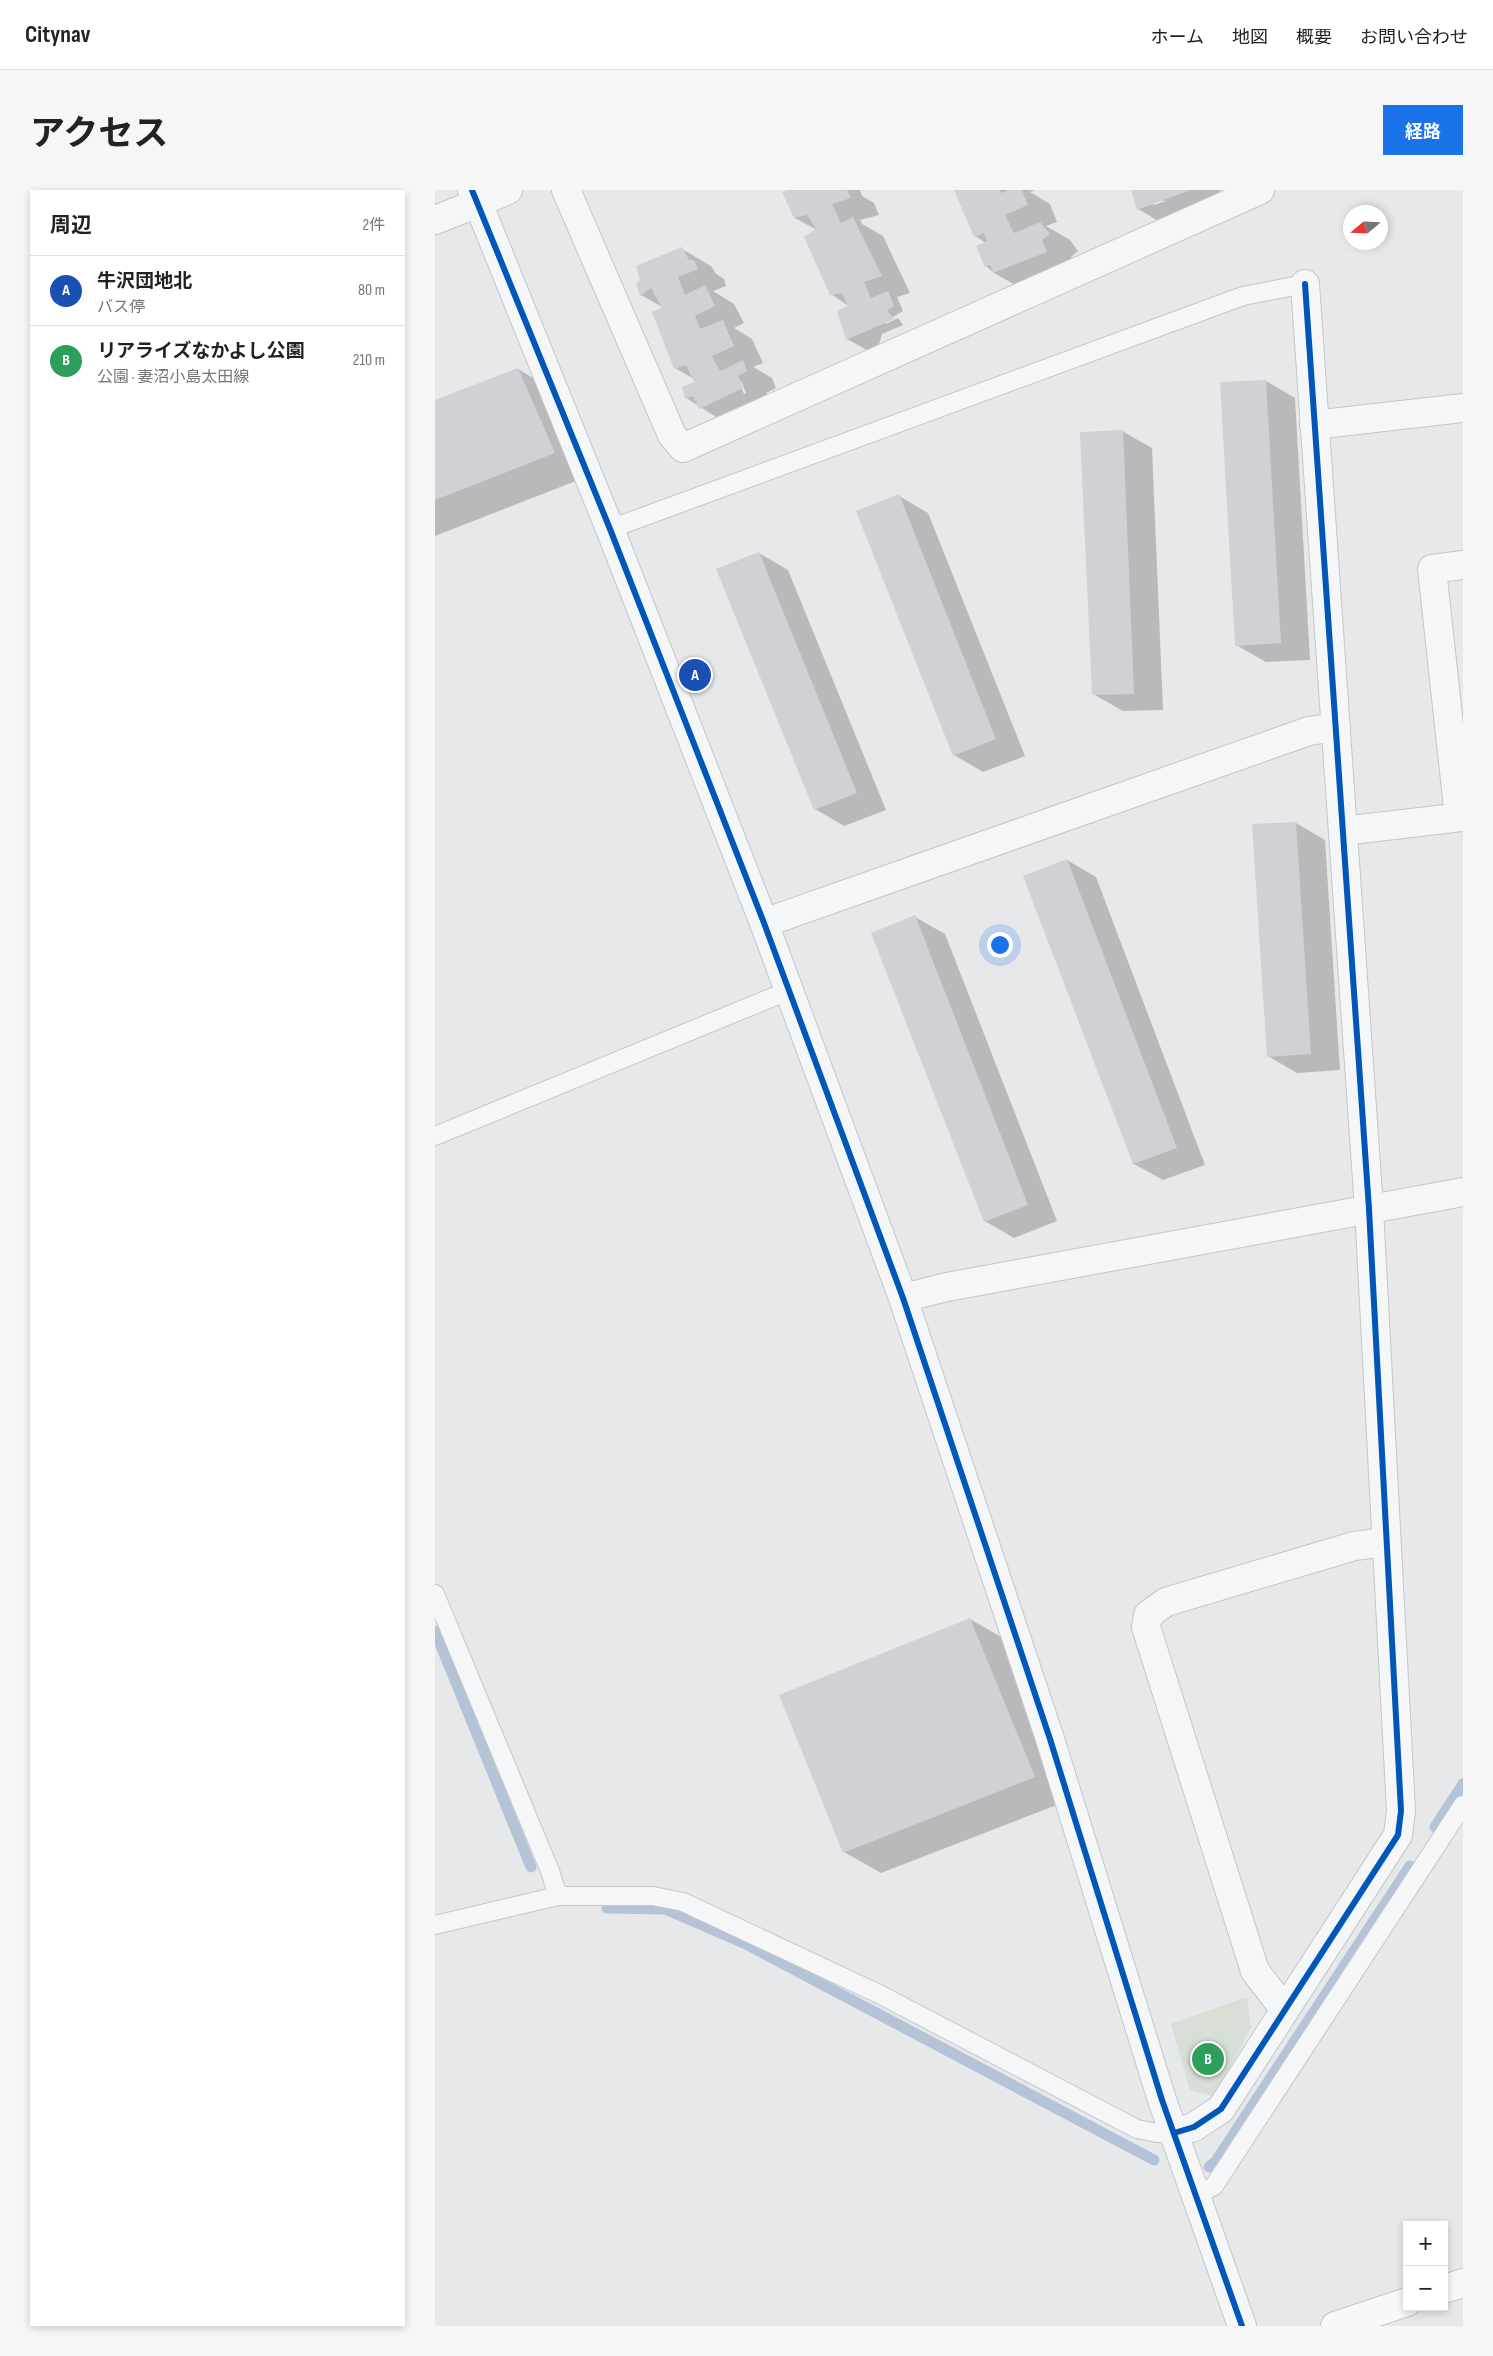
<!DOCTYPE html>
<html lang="ja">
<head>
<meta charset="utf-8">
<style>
	body { margin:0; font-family:"Sofia Sans Condensed","Noto Sans JP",sans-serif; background:#f6f6f6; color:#222 }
	.controls { position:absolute; right:15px; bottom:15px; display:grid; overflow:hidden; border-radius:0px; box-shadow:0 2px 8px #0003 }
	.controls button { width:45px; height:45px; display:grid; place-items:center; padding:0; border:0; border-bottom:1px solid #e0e0e0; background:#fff; color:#222; font:25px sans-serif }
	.compass { position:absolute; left:908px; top:15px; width:45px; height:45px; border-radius:50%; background:#fff; box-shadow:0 2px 8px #0003; rotate:251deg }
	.you { position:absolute; left:564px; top:754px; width:18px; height:18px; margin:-12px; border:4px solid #fff; border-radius:50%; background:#1a73e8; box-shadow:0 0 0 8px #1a73e833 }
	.badge { display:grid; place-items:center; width:32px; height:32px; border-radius:50%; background:#1a73e8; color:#fff; font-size:16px; font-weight:700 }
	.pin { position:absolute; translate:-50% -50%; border:2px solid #fff; box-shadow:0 1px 5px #0006 }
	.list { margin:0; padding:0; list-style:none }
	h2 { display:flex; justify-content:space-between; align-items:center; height:65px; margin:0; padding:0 20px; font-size:21px }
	h2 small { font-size:16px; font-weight:400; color:#767676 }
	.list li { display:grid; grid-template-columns:32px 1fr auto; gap:15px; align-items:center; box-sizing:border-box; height:70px; padding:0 20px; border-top:1px solid #e0e0e0 }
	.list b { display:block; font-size:19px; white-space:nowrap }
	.list p { margin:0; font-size:16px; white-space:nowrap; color:#767676 }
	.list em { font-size:16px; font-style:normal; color:#767676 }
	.map { position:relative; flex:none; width:1028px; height:2136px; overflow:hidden; border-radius:0px }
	header { display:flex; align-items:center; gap:30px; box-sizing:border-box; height:70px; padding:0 25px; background:#fff; border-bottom:1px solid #e0e0e0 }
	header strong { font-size:24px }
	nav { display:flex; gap:28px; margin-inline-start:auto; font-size:18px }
	.intro { display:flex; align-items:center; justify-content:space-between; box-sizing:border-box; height:120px; padding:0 30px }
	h1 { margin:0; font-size:35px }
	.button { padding:12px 22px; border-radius:0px; background:#1a73e8; color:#fff; font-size:18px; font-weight:700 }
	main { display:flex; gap:30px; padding:0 30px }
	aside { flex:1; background:#fff; border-radius:0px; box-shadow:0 2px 8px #0003 }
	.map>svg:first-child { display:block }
	.green { fill:#d6ded5 }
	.shadow { fill:#0003; fill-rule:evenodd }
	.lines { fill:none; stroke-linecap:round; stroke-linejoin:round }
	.stream { stroke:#b4c4d6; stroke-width:11 }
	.building { fill:#cfd1d4 }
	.service-casing { stroke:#c4c6c8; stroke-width:20 }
	.minor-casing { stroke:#c4c6c8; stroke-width:30 }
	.tertiary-casing { stroke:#c4c6c8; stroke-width:30 }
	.secondary-casing { stroke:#c4c6c8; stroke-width:30 }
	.service { stroke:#f5f6f7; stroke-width:18 }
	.minor { stroke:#f5f6f7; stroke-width:28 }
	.tertiary { stroke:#f5f6f7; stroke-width:28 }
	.secondary { stroke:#f8f8f8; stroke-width:28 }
	.cycleway-casing { stroke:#f4f6f9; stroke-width:9 }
	.cycleway { stroke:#0057b8; stroke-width:6 }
</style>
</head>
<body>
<header>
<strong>Citynav</strong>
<nav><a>ホーム</a><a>地図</a><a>概要</a><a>お問い合わせ</a></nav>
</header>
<div class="intro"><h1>アクセス</h1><a class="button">経路</a></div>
<main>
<aside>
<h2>周辺<small>2件</small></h2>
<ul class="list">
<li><span class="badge" style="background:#1a4fb4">A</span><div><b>牛沢団地北</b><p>バス停</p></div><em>80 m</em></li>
<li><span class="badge" style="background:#2e9e5b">B</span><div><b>リアライズなかよし公園</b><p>公園 · 妻沼小島太田線</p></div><em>210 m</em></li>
</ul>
</aside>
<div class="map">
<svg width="1028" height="2136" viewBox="0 0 1028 2136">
	<rect width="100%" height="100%" fill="#e6e8ea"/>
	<path class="green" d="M812,1807L816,1838L779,1906L755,1900L736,1834Z"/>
	<g class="shadow">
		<path d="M356,0H425L427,6L439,13L444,25L425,30L427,34L448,46L475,103L462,107L468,121L451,131V134L463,128L468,135L447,144L441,165L412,149L415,117L396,104L382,40L360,28Z"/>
		<path d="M521,0H600L595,2L615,14L622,32L611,36L635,50L643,61L636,67L640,79L589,100L559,83L551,76V53L540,46Z"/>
		<path d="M697,0H785V16L732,36L703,19ZM724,10L731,11L719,15L718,13Z"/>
		<path d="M247,59L276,76L281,84L289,89L291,96L278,101L299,114L309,133L299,138L317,149L328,173L318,177L337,188L341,198L331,203L336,215L294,235L251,208L260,192L259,189L240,178L229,118L206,105ZM304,191H306L311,203L309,204Z"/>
		<path d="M83,179L120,201L156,285L0,346V212Z"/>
		<path d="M831,191L860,208L875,470L831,472L801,455Z"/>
		<path d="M687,241L717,258L728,520L688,521L658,504Z"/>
		<path d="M464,306L493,323L590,566L548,582L519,565Z"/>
		<path d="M324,363L353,380L451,620L409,636L380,619Z"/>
		<path d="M861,633L890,650L905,880L862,883L833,866Z"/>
		<path d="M632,670L661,687L770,975L728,990L699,974Z"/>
		<path d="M480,727L510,744L622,1031L579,1048L550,1031Z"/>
		<path d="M535,1429L573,1451L637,1609L446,1683L409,1662Z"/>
	</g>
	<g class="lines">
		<g class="stream">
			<path d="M0,1441L96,1677"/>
			<path d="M1000,1637L1028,1594"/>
			<path d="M172,1718L230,1719L311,1754L719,1970"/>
			<path d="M774,1977L781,1971L975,1676"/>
		</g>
	</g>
	<g class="building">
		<path d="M352,0H412L416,8L397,14L406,33L418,27L447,86L429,92L436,108L453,101L459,116L452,120L459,129L411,150L402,121L413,116L407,103L395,105L369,47L381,39L372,25L359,28L347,2Z"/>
		<path d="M519,0H565L566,3L574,0H587L593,15L570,25L579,43L605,32L615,44L607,50L612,62L558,83L555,75L550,77L541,56L552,51L549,43L539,47Z"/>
		<path d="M696,0H755L702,20Z"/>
		<path d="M247,57L254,70H259L263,79L243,87L250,105L270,95L280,116L260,126L265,139L288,130L299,156L277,166L285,181L308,170L312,181L303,186L308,198L264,219L258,206L250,209L247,197L259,192L251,175L239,179L217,122L227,118L216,98L205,106L201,93L205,90L201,76Z"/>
		<path d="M83,178L120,263L0,310V210Z"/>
		<path d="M831,190L846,453L800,456L785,192Z"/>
		<path d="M688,240L699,504L657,505L645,242Z"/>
		<path d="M464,304L561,549L518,566L421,321Z"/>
		<path d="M324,362L422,603L379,620L281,379Z"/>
		<path d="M861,632L876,864L832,867L817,634Z"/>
		<path d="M632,669L742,958L698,974L588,686Z"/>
		<path d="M480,725L593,1015L549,1032L436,743Z"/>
		<path d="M535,1428L600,1587L408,1663L344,1505Z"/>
	</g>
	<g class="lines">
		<g class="service-casing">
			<g id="service">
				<path d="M175,339L808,106L870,94"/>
				<path d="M0,946L355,800"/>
				<path d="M0,1404L115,1681L123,1706"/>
				<path d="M0,1735L123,1706H218L248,1712L444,1804L702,1939L722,1943H739"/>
				<path d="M759,2006L779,1996L1028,1615"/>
			</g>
		</g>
		<g class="minor-casing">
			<g id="minor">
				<path d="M37,0L43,13L73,0"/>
				<path d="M131,0L237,245L248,258L825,0"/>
				<path d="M879,235L1028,218"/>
				<path d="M1024,627L997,379L1028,375"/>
				<path d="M908,641L1028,627"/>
				<path d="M329,733L874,541L901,537"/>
				<path d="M850,1820L820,1781L711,1437L713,1425L731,1412L919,1356L950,1352"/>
				<path d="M739,1943L759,1937L786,1919L963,1645L966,1621L934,1019L870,94"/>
			</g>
		</g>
		<g class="tertiary-casing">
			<g id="tertiary">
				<path d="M0,30L43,13L175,339L329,733L468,1108L615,1549L727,1910L807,2136"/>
				<path d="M468,1108L512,1097L1028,1002"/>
			</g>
		</g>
		<g class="secondary-casing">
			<g id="secondary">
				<path d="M1009,2099L1028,2093"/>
				<path d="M900,2136L972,2112"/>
			</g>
		</g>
		<use href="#service" class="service"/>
		<use href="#minor" class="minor"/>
		<use href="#tertiary" class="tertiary"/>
		<use href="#secondary" class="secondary"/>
		<g class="cycleway-casing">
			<g id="cycleway">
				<path d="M37,0L175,339L329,733L468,1108L615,1549L727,1910L807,2136"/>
				<path d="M739,1943L759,1937L786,1919L963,1645L966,1621L934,1019L870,94"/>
			</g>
		</g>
		<use href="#cycleway" class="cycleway"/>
	</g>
</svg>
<div class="controls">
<button>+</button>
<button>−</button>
</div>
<svg class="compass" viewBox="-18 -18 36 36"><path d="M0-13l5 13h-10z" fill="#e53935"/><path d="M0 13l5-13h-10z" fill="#767676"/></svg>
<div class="you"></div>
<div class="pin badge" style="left:260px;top:485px;background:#1a4fb4">A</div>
<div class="pin badge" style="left:773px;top:1869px;background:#2e9e5b">B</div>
</div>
</main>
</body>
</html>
